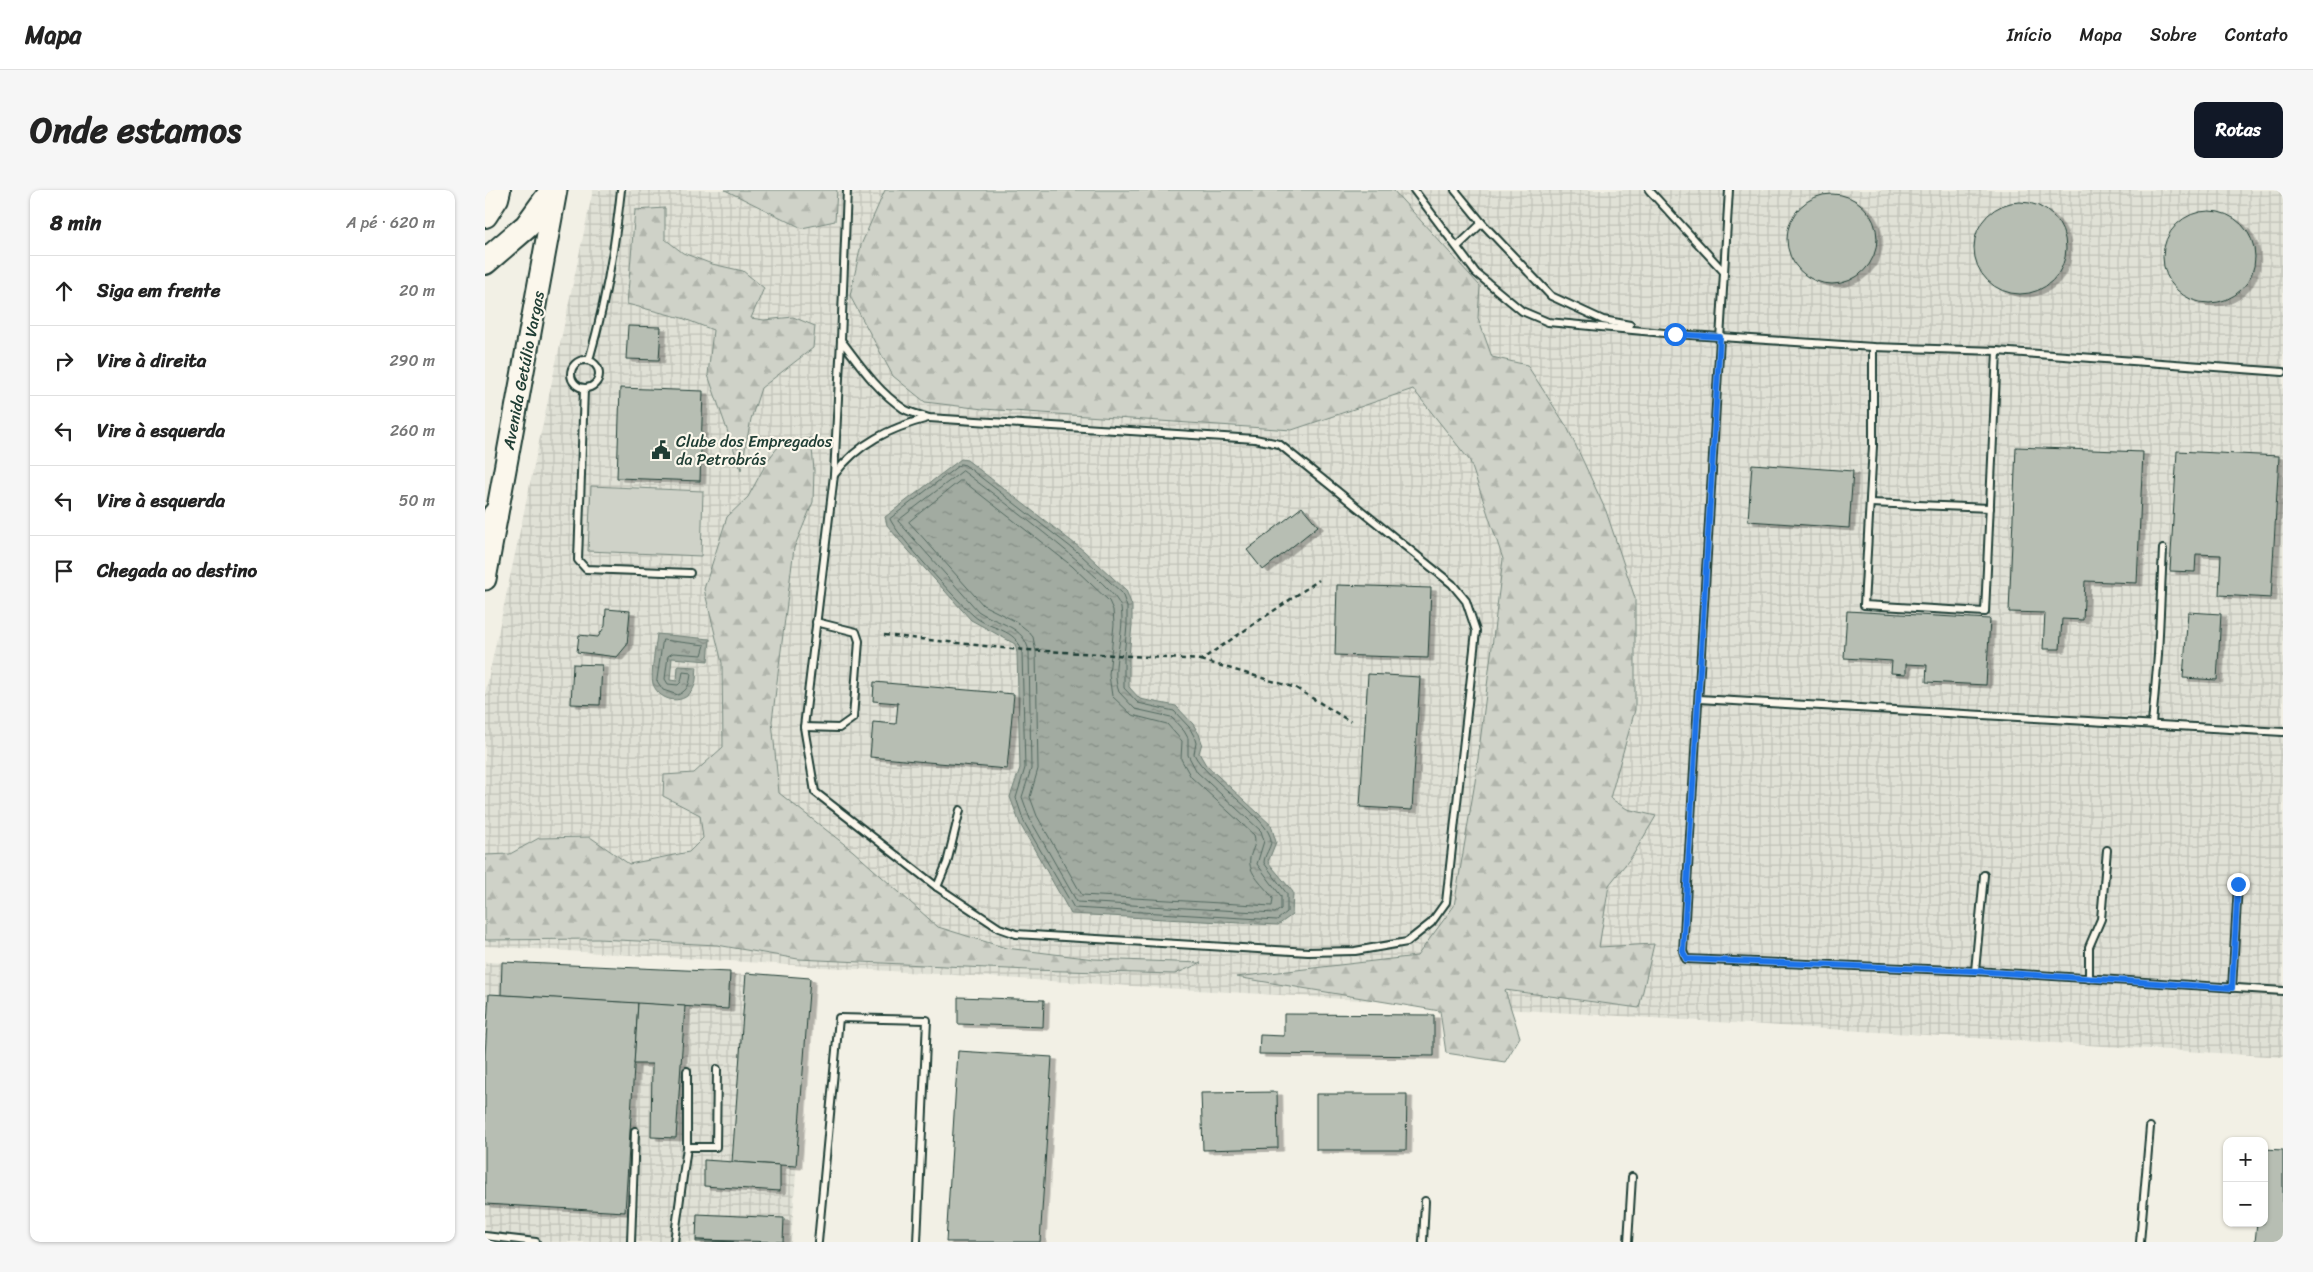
<!DOCTYPE html>
<html lang="pt">
<head>
<meta charset="utf-8">
<style>
	body { margin:0; font-family:Sriracha,sans-serif; background:#f6f6f6; color:#222 }
	.controls { position:absolute; right:15px; bottom:15px; display:grid; overflow:hidden; border-radius:10px; box-shadow:0 1px 4px #0004 }
	.controls button { width:45px; height:45px; display:grid; place-items:center; padding:0; border:0; border-bottom:1px solid #e0e0e0; background:#fff; color:#222; font:25px sans-serif }
	.stop { position:absolute; width:15px; height:15px; margin:-11px; border:4px solid #1a73e8; border-radius:50%; background:#fff }
	.stop.end { background:#1a73e8; border-color:#fff; box-shadow:0 1px 5px #0008 }
	.list { margin:0; padding:0; list-style:none }
	h2 { display:flex; justify-content:space-between; align-items:center; height:65px; margin:0; padding:0 20px; font-size:21px }
	h2 small { font-size:16px; font-weight:400; color:#767676 }
	.list li { display:grid; grid-template-columns:32px 1fr auto; gap:15px; align-items:center; box-sizing:border-box; height:70px; padding:0 20px; border-top:1px solid #e0e0e0 }
	.list b { display:block; font-size:19px; white-space:nowrap }
	.list em { font-size:16px; font-style:normal; color:#767676 }
	.icon { flex:none; width:28px; height:28px; fill:none; stroke:currentColor; stroke-width:2; stroke-linecap:round; stroke-linejoin:round }
	.map { position:relative; flex:none; width:1798px; height:1052px; overflow:hidden; border-radius:10px }
	header { display:flex; align-items:center; gap:30px; box-sizing:border-box; height:70px; padding:0 25px; background:#fff; border-bottom:1px solid #e0e0e0 }
	header strong { font-size:24px }
	nav { display:flex; gap:28px; margin-inline-start:auto; font-size:18px }
	.intro { display:flex; align-items:center; justify-content:space-between; box-sizing:border-box; height:120px; padding:0 30px }
	h1 { margin:0; font-size:35px }
	.button { padding:12px 22px; border-radius:10px; background:#111827; color:#fff; font-size:18px; font-weight:700 }
	main { display:flex; gap:30px; padding:0 30px }
	aside { flex:1; background:#fff; border-radius:10px; box-shadow:0 1px 4px #0004 }
	.map>svg:first-child { display:block }
	.industrial { fill:url(#industrial-grid) }
	.forest { fill:url(#forest-firs); stroke:#77887e }
	.pitch { fill:#cfd2c8; stroke:#77887e }
	.water { fill:url(#water-ripples); stroke:#6e7f75 }
	.lines { fill:none; stroke-linecap:round; stroke-linejoin:round }
	.shore { stroke:#536960; stroke-width:1 }
	.building { fill:#b7beb3; stroke:#1f3d34; filter:url(#shadow) }
	.service-casing { stroke:#1f3d34; stroke-width:10 }
	.primary-casing { stroke:#1f3d34; stroke-width:25 }
	.motorway-casing { stroke:#1f3d34; stroke-width:28 }
	.path { stroke:#1f3d34; stroke-width:2.5; stroke-dasharray:5 4; stroke-linecap:butt }
	.service { stroke:#fbf7ec; stroke-width:6 }
	.primary { stroke:#fbf7ec; stroke-width:21 }
	.motorway { stroke:#fbf7ec; stroke-width:24 }
	.route { stroke:#1a73e8; stroke-width:6 }
	.labels { text-anchor:middle; stroke-width:4.5; stroke-linejoin:round; paint-order:stroke }
	.street-label { font-size:16px; fill:#1f3d34; stroke:#fbf7ec }
	.poi-label { font-size:16px; fill:#1f3d34; stroke:#fbf7ec; text-anchor:start }
</style>
</head>
<body>
<header>
<strong>Mapa</strong>
<nav><a>Início</a><a>Mapa</a><a>Sobre</a><a>Contato</a></nav>
</header>
<div class="intro"><h1>Onde estamos</h1><a class="button">Rotas</a></div>
<main>
<aside>
<h2>8 min<small>A pé · 620 m</small></h2>
<ul class="list">
<li><svg class="icon" aria-label="ahead" viewBox="0 0 24 24"><path d="M12 20V5M6 11l6-6 6 6"/></svg><div><b>Siga em frente</b></div><em>20 m</em></li>
<li><svg class="icon" aria-label="right" viewBox="0 0 24 24"><path d="M7 20v-9h11M14 6l5 5-5 5"/></svg><div><b>Vire à direita</b></div><em>290 m</em></li>
<li><svg class="icon" aria-label="left" viewBox="0 0 24 24"><path d="M17 20v-9H6M10 6l-5 5 5 5"/></svg><div><b>Vire à esquerda</b></div><em>260 m</em></li>
<li><svg class="icon" aria-label="left" viewBox="0 0 24 24"><path d="M17 20v-9H6M10 6l-5 5 5 5"/></svg><div><b>Vire à esquerda</b></div><em>50 m</em></li>
<li><svg class="icon" aria-label="arrive" viewBox="0 0 24 24"><path d="M6 21V4h12l-3 4 3 4H6"/></svg><div><b>Chegada ao destino</b></div></li>
</ul>
</aside>
<div class="map">
<svg width="1798" height="1052" viewBox="0 0 1798 1052">
	<defs>
		<pattern id="industrial-grid" width="8" height="8" patternUnits="userSpaceOnUse" patternTransform="scale(1.25)"><rect width="8" height="8" fill="#e0e1d6"/><path d="M0 4h8M4 0v8" fill="none" stroke="#c0c2b8"/></pattern>
		<pattern id="forest-firs" width="22" height="20" patternUnits="userSpaceOnUse" patternTransform="scale(1.25)"><rect width="22" height="20" fill="#cfd2c8"/><path d="M5 1l3.5 6h-7zM16 11l3.5 6h-7z" fill="#b1b5ac"/></pattern>
		<pattern id="water-ripples" width="26" height="14" patternUnits="userSpaceOnUse" patternTransform="scale(1.25)"><rect width="26" height="14" fill="#a2aba1"/><path d="M2 4q2-2 4 0t4 0M15 11q2-2 4 0t4 0" fill="none" stroke="#838c84"/></pattern>
		<filter id="shadow"><feDropShadow dx="5.5" dy="3" stdDeviation="0" flood-color="#0004"/></filter>
	</defs>
	<rect width="100%" height="100%" fill="#f2f0e5"/>
	<filter id="ink" filterUnits="userSpaceOnUse"><feTurbulence type="fractalNoise" baseFrequency=".02" numOctaves="2"/><feDisplacementMap in="SourceGraphic" scale="10" xChannelSelector="R" yChannelSelector="G"/><feConvolveMatrix kernelMatrix="1 2 1 2 8 2 1 2 1" color-interpolation-filters="sRGB"/></filter>
	<g filter="url(#ink)">
		<g class="industrial">
			<path d="M108,0H1798V867L0,756V504Z"/>
			<path d="M0,772L325,788L306,1052H0Z"/>
		</g>
		<g class="forest">
			<path d="M240,0H352L350,31L317,38Z"/>
			<path d="M400,0H908L995,96L993,128L1007,167L1042,175L1082,237L1099,273L1121,321L1150,408V520L1125,608L1142,619L1171,626L1148,665L1124,695L1114,757L1169,754L1154,818L1020,800L1035,847L1020,872L961,863L955,821L751,787L932,766L969,716L990,592L1018,369L985,271L928,199L807,240L498,219L440,212L408,186L365,106L376,55Z"/>
			<path d="M180,18V49L198,63L227,74L258,81L279,98L266,128L279,130L308,127L330,136L328,158L276,198L266,229L256,280L223,185L228,140L197,128L142,114L150,20Z"/>
			<path d="M326,248L329,280L328,312L309,358L287,531L294,603L368,661L453,737L521,758L609,769L716,773L690,784L544,780L313,769L232,755L113,749L0,750V665L25,664L54,648L105,647L144,674L204,662L218,648L215,625L178,606L179,585L209,583L238,557L237,473L219,399L242,327L263,307L283,270L296,253Z"/>
		</g>
		<path class="pitch" d="M106,296L218,301L216,366L103,361Z"/>
		<g class="water">
			<path d="M476,269L482,270L599,361L641,400L647,416V435L644,466V497L655,509L691,516L708,534L714,544L717,553L714,563L721,575L786,635L791,652L783,672L808,702L807,725L793,735L586,724L535,634L525,607L535,578L532,463L530,454L486,430L415,351L402,335L400,327Z"/>
			<path d="M172,444L225,449L223,471L187,468L185,490L192,491L193,476L212,477C211,483 212,491 209,497C201,516 175,513 168,494C165,484 171,455 172,444Z"/>
		</g>
		<g class="lines">
			<g class="shore">
				<path d="M476,274L480,275L596,365L637,403L642,417V435L639,466V498L653,513L689,521L704,537L709,546L711,553L709,564C721,590 786,629 786,651C786,658 779,665 779,673L802,704V722L792,730L589,718L539,632L531,608L540,578L537,463C532,437 505,441 488,425C474,413 410,343 405,329Z"/>
				<path d="M478,281C505,302 630,392 636,418C641,445 624,476 634,502L650,519L686,527L699,541L703,548V565L712,582L776,641L779,651L772,674L796,706V719L790,723L592,712L545,629L537,607L546,579L544,462C539,435 514,435 493,421L413,331Z"/>
				<path d="M475,291H478L587,376L624,411L628,420L629,434L624,485L627,506L647,525L682,534L697,551L696,569L706,587L769,645C772,654 767,659 765,668C762,683 780,697 788,708L787,716L597,705L552,626L545,607L553,579L551,462L548,447L543,441L532,432L498,415L424,332Z"/>
				<path d="M178,450L220,455L217,465L188,463L183,466L180,489L183,494L193,495L196,492L198,482L206,483C205,494 203,500 193,505L178,500L172,491Z"/>
			</g>
		</g>
		<g class="building">
			<circle cx="1347" cy="49" r="45"/>
			<circle cx="1535" cy="58" r="46"/>
			<circle cx="1724" cy="67" r="46"/>
			<path d="M143,136L176,137L174,170L141,169Z"/>
			<path d="M135,198L218,201L215,291L132,288Z"/>
			<path d="M1531,257L1658,262L1652,393L1600,391L1598,430L1577,429L1575,459H1558L1560,423L1524,422Z"/>
			<path d="M1692,261L1794,266L1786,408L1734,405L1736,365L1711,364L1710,382L1685,381Z"/>
			<path d="M1267,274L1368,281L1364,338L1263,331Z"/>
			<path d="M817,317L833,336L778,380L762,360Z"/>
			<path d="M852,395L946,398L943,468L850,465Z"/>
			<path d="M121,419L145,421L142,455L132,467L92,462L94,445L113,447L120,436Z"/>
			<path d="M1362,421L1505,429L1501,495L1441,492L1442,475L1421,474V484L1406,483L1407,471L1359,468Z"/>
			<path d="M1703,422L1736,424L1732,490L1698,488Z"/>
			<path d="M88,474L117,475L115,515L86,514Z"/>
			<path d="M883,484L935,487L927,620L875,617Z"/>
			<path d="M389,492L529,504L522,579L385,567L388,532L411,534L413,513L388,511Z"/>
			<path d="M17,772L245,782L243,819L16,805Z"/>
			<path d="M261,783L325,788L311,976L247,972Z"/>
			<path d="M4,804L153,813L140,1022L0,1014V865Z"/>
			<path d="M473,807L559,810L558,837L473,834Z"/>
			<path d="M153,813L200,816L191,948L166,947L167,874H149Z"/>
			<path d="M799,824L949,825V866L774,864L775,845L799,846Z"/>
			<path d="M473,861L567,867L555,1052H461Z"/>
			<path d="M792,902L793,958L718,960L716,903Z"/>
			<path d="M831,904H922L921,960H831Z"/>
			<path d="M1779,959L1798,960V1052H1770L1772,1033H1779Z"/>
			<path d="M219,970L295,975V1001L219,996Z"/>
			<path d="M212,1024L299,1028L298,1052L211,1050Z"/>
			<path d="M211,1050L249,1052H211Z"/>
		</g>
		<g class="lines">
			<g class="service-casing">
				<g id="service">
					<path d="M929,0L991,83L1037,121L1063,132L1190,144L1388,157L1512,161L1798,182"/>
					<path d="M970,0L997,33L1066,106L1118,130L1145,135"/>
					<path d="M1164,0L1239,82"/>
					<path d="M1244,0L1198,761L1201,769L1490,781L1798,801"/>
					<path d="M972,57L997,33"/>
					<path d="M356,150C375,175 392,201 419,219C426,223 436,225 444,228L770,249L794,254L967,394L981,411L991,441L961,712L946,733L922,752L870,761L823,762L531,744L514,738L452,697L330,602L319,537L349,285L356,150L362,0"/>
					<path d="M1388,157V256L1379,415L1500,422L1512,161"/>
					<circle cx="100" cy="184" r="14"/>
					<path d="M104,170C120,115 130,57 136,0"/>
					<path d="M99,199L93,370L101,379L205,383"/>
					<path d="M349,285C373,253 405,238 443,228"/>
					<path d="M1385,313L1505,318"/>
					<path d="M1214,509L1798,542"/>
					<path d="M1667,534L1673,465L1678,359"/>
					<path d="M319,537L354,538L368,528L374,451L371,442L331,432"/>
					<path d="M452,697L462,673L475,620"/>
					<path d="M1490,781L1499,685"/>
					<path d="M1604,789V757L1616,729L1622,660"/>
					<path d="M1747,798L1753,694"/>
					<path d="M202,881V957H231L232,879"/>
					<path d="M0,1046L51,1052"/>
					<path d="M146,1052L150,941"/>
					<path d="M189,1052L202,957"/>
					<path d="M333,1052L354,828L442,830L432,1052"/>
					<path d="M938,1052L940,1011"/>
					<path d="M1143,1052L1147,987"/>
					<path d="M1655,1052L1665,937"/>
				</g>
			</g>
			<g class="primary-casing">
				<path id="primary" d="M0,389L71,0"/>
			</g>
			<g class="motorway-casing">
				<g id="motorway">
					<path d="M0,25L11,8L13,0"/>
					<path d="M0,72L42,36L68,0"/>
					<path d="M0,356L10,325"/>
				</g>
			</g>
			<g class="path">
				<path d="M399,445L527,459L716,470L834,390"/>
				<path d="M716,470L811,498L866,532"/>
			</g>
			<use href="#service" class="service"/>
			<use href="#primary" class="primary"/>
			<use href="#motorway" class="motorway"/>
		</g>
	</g>
	<g class="lines" filter="url(#ink)">
		<path class="route" d="M1190,144L1235,147L1198,761L1201,769L1490,781L1747,798L1753,694"/>
	</g>
	<defs>
		<g id="civic-bare" transform="scale(1.5)"><path d="M-.6-6.5H3V-4.5H.6V-3L4-1V1h2V6H-6V1h2V-1L-.6-3ZM-1.2 2.5V6h2.4V2.5Z" fill="#1f3d34" stroke="#fbf7ec" stroke-width="2.5" paint-order="stroke"/></g>
	</defs>
	<g fill-rule="evenodd">
		<use href="#civic-bare" x="176" y="260"/>
	</g>
	<g class="labels">
		<g class="street-label">
			<text transform="translate(38 180) rotate(-79)" y="6">Avenida Getúlio Vargas</text>
		</g>
		<g class="poi-label">
			<text x="191" y="257">Clube dos Empregados<tspan x="191" dy="18">da Petrobrás</tspan></text>
		</g>
	</g>
</svg>
<div class="controls">
<button>+</button>
<button>−</button>
</div>
<div class="stop" style="left:1190px;top:144px"></div>
<div class="stop end" style="left:1753px;top:694px"></div>
</div>
</main>
</body>
</html>
